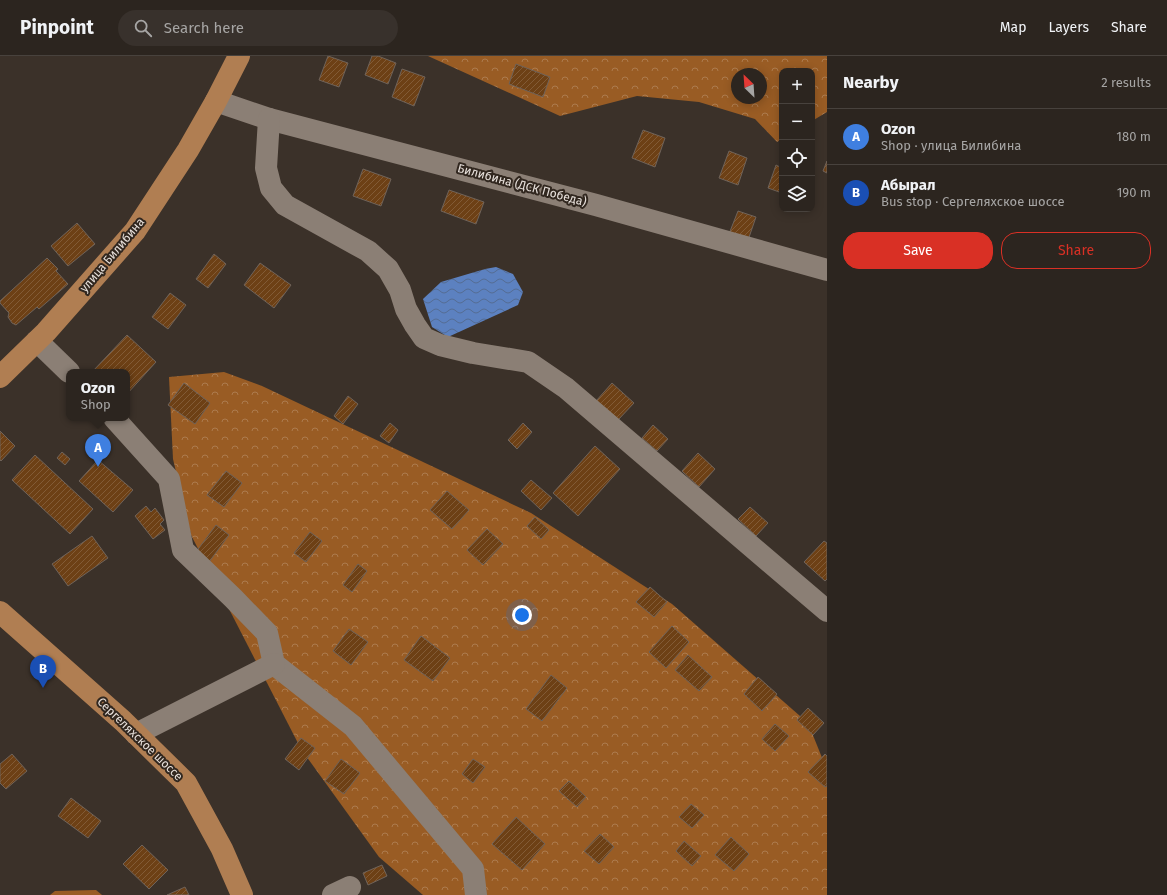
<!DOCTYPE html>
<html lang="en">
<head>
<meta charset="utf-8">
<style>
	body { margin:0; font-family:"Fira Sans",sans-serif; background:#38312c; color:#f1f3f6 }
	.controls { position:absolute; right:12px; top:12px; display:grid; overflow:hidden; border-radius:8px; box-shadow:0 2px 10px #0003 }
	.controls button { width:36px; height:36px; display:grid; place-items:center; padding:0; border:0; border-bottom:1px solid #48423d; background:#2c251f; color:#f1f3f6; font:20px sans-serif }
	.compass { position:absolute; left:731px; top:12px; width:36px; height:36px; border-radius:50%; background:#2c251f; box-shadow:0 2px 10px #0003; rotate:335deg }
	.you { position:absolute; left:522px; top:559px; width:14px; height:14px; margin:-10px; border:3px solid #fff; border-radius:50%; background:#1a73e8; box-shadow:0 0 0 6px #1a73e833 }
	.badge { display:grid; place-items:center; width:26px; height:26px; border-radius:50%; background:#d93025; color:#fff; font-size:13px; font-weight:700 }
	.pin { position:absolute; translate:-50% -33px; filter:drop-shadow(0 1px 2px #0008) }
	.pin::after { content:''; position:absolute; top:21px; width:14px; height:12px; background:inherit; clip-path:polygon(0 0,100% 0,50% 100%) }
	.popup { position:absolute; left:66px; top:313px; width:64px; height:52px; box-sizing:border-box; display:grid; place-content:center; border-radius:8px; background:#2c251f; filter:drop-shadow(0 1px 3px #0005); font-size:13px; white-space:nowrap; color:#a6a5a4 }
	.popup b { font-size:15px; color:#f1f3f6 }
	.popup::after { content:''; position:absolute; left:50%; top:100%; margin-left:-8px; border:8px solid transparent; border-top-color:#2c251f }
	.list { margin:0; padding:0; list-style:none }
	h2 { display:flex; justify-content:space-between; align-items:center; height:52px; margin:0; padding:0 16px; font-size:17px }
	h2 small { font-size:13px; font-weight:400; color:#a6a5a4 }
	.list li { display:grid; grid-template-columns:26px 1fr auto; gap:12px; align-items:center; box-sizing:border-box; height:56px; padding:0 16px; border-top:1px solid #48423d }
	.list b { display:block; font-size:15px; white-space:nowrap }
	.list p { margin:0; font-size:13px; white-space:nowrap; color:#a6a5a4 }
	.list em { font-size:13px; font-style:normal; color:#a6a5a4 }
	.actions { display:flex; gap:8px; padding:12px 16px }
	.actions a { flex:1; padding:9px 0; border:1px solid #d93025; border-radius:16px; text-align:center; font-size:14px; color:#d93025 }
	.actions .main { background:#d93025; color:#fff }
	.icon { flex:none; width:22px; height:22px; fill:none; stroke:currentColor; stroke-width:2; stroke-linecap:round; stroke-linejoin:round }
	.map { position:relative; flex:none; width:827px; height:839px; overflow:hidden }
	header { display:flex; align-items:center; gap:24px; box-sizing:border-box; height:56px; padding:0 20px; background:#2c251f; border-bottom:1px solid #48423d }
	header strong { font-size:19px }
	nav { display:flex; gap:22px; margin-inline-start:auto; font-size:14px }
	.search { width:280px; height:36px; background:#38312c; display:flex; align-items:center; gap:10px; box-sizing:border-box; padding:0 14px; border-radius:22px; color:#a6a5a4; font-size:15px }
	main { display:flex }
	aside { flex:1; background:#2c251f }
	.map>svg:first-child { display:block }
	.forest { fill:url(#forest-crowns); fill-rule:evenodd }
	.water { fill:url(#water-waves) }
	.building { fill:url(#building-hatch); stroke:#6f635a }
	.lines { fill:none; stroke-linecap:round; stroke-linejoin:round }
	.minor { stroke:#8b7f75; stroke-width:22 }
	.major { stroke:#b07e52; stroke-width:22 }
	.labels { text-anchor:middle; stroke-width:4; stroke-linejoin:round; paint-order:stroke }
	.street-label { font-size:12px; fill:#e8e1dc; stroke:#31271f }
</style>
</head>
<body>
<header>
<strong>Pinpoint</strong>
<div class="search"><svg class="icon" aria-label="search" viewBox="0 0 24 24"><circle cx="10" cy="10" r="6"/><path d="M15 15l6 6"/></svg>Search here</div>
<nav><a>Map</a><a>Layers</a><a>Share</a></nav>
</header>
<main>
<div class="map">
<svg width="827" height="839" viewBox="0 0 827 839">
	<defs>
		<pattern id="forest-crowns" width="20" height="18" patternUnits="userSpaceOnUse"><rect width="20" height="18" fill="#995c24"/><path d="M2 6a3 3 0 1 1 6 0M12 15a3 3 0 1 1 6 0" fill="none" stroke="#ac7b4e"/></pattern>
		<pattern id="water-waves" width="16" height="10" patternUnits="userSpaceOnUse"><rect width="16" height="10" fill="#5c81c0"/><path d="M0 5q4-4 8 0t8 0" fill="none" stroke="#546c94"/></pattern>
		<pattern id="building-hatch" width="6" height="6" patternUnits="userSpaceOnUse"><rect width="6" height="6" fill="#6d4015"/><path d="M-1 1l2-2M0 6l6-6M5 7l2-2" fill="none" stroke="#825b36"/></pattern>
	</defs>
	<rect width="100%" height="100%" fill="#3b3129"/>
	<g class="forest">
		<path d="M428,0H827V56L812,65V15H782V83L777,86L755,63L699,46L637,40L560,60ZM737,18H761V42H737Z"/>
		<path d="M224,316L262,330L531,457L672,548L808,667L827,714V839H423L379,801L301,693L191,479L173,403L169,321Z"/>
		<path d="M96,834L102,839H50L55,835Z"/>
	</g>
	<path class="water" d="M496,211L513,218L523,236L518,249L448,281L432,271L423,243L441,226L485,213Z"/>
	<g class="building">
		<path d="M328,0L348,7L339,31L319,24Z"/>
		<path d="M372,0H378L396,7L388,28L365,19Z"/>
		<path d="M516,8L550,21L543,41L509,28Z"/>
		<path d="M402,13L425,21L414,50L392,41Z"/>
		<path d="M643,74L665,82L655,111L632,102Z"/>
		<path d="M729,95L747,102L738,129L719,122Z"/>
		<path d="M827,105V117L823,115Z"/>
		<path d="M776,109L782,112V137L768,132Z"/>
		<path d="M363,113L391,123L381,150L353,140Z"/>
		<path d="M449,134L484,146L476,168L441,155Z"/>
		<path d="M738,155L756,161L746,190L727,183Z"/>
		<path d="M77,167L95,188L68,210L51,190Z"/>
		<path d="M214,198L226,208L208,232L196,223Z"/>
		<path d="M47,202L58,213L56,215L68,228L39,253L37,251L16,269L12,267L8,261L9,257L0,247V245Z"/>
		<path d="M260,207L291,229L274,252L244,229Z"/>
		<path d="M170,237L186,249L168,273L152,261Z"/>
		<path d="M127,279L156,306L127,338V316H92Z"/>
		<path d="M184,327L210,347L195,368L168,349Z"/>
		<path d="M612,327L634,347L618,364L596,345Z"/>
		<path d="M348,340L358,348L343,368L334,360Z"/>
		<path d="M390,367L398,374L389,387L380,380Z"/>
		<path d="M523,367L532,376L517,393L508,384Z"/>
		<path d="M653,369L668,383L657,395L642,382Z"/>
		<path d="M0,375L15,390L1,405L0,404Z"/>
		<path d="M595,390L620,413L578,460L553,437Z"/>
		<path d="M62,396L70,403L65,409L57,402Z"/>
		<path d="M698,397L715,413L699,431L682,415Z"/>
		<path d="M35,399L93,453L70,478L12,424Z"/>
		<path d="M98,404L133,434L113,456L79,425Z"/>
		<path d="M226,415L242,427L224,451L207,439Z"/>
		<path d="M531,424L552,442L541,454L521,435Z"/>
		<path d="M447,435L469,454L452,473L430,454Z"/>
		<path d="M146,450L151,456L155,452L164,464L160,468L165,474L153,483L135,460Z"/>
		<path d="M750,451L768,467L756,480L738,463Z"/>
		<path d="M535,461L549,474L541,483L527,470Z"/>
		<path d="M216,469L229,479L209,506L196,496Z"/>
		<path d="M487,473L503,488L483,509L467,494Z"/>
		<path d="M310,476L322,485L306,506L294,497Z"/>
		<path d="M92,480L108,502L68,530L52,508Z"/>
		<path d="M824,485L827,487V523L825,525L804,506Z"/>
		<path d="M358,508L367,515L352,536L343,529Z"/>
		<path d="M650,531L667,546L654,561L636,546Z"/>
		<path d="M672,570L689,586L666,612L649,596Z"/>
		<path d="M349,573L368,586L351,609L333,595Z"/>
		<path d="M421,580L450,602L433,625L404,604Z"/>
		<path d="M688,599L712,621L699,635L675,614Z"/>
		<path d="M551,619L567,632L542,665L526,653Z"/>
		<path d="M758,621L777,638L762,655L744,638Z"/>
		<path d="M808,652L824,667L813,679L797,664Z"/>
		<path d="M775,668L789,680L775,695L762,683Z"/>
		<path d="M301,682L315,692L299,714L285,703Z"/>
		<path d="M12,698L27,715L6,733L0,727V708Z"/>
		<path d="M825,698L827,700V730L825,731L808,716Z"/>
		<path d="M341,703L360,717L344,738L325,725Z"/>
		<path d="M473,703L485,711L473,727L462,718Z"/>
		<path d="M569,725L586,741L577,751L559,735Z"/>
		<path d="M71,742L101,765L88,782L58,760Z"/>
		<path d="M691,748L704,759L692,772L679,761Z"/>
		<path d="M516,761L545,788L522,814L492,788Z"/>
		<path d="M600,778L614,791L599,808L584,795Z"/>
		<path d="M731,781L749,798L734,815L715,799Z"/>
		<path d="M684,785L701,800L692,810L676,795Z"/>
		<path d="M142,789L168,814L149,833L123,808Z"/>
		<path d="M382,809L387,820L368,829L363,817Z"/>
		<path d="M185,831L189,839H167Z"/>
	</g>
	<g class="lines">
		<g class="minor">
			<path d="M216,45L269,63L596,149L827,214"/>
			<path d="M269,63L266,112L271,132L285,149L368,195L388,213L400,234L406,253L415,269L424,282L440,289L473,297L528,306L566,332L827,555"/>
			<path d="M37,285L69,316"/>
			<path d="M114,362L169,423L183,494L233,542L267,577L274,608L353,670L473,813L476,839"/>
			<path d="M136,678L274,608"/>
			<path d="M333,839L350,831"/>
		</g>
		<g class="major">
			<path d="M0,321L46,276L135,175L188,94L216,45L239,0"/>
			<path d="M0,556L123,665L186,727L222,793L242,839"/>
		</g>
	</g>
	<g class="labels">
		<g class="street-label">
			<text transform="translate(522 129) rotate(15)" y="4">Билибина (ДСК Победа)</text>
			<text transform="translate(112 199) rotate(-50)" y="4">улица Билибина</text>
			<text transform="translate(140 683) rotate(44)" y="4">Сергеляхское шоссе</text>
		</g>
	</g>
</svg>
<div class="controls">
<button>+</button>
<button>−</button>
<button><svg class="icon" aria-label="locate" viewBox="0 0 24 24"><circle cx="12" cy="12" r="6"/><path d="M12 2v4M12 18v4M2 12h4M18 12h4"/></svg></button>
<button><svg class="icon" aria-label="layers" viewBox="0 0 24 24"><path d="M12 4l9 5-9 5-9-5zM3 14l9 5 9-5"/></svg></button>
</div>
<svg class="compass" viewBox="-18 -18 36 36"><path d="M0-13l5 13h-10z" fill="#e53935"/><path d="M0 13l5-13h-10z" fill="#a6a5a4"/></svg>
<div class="you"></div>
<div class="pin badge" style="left:98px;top:411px;background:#3f7fe0">A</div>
<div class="popup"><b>Ozon</b>Shop</div>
<div class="pin badge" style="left:43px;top:632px;background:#1a4fb4">B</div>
</div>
<aside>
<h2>Nearby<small>2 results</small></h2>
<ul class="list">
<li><span class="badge" style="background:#3f7fe0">A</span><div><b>Ozon</b><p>Shop · улица Билибина</p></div><em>180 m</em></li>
<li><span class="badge" style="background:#1a4fb4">B</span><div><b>Абырал</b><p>Bus stop · Сергеляхское шоссе</p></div><em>190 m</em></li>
</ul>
<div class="actions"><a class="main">Save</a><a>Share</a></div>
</aside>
</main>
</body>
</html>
